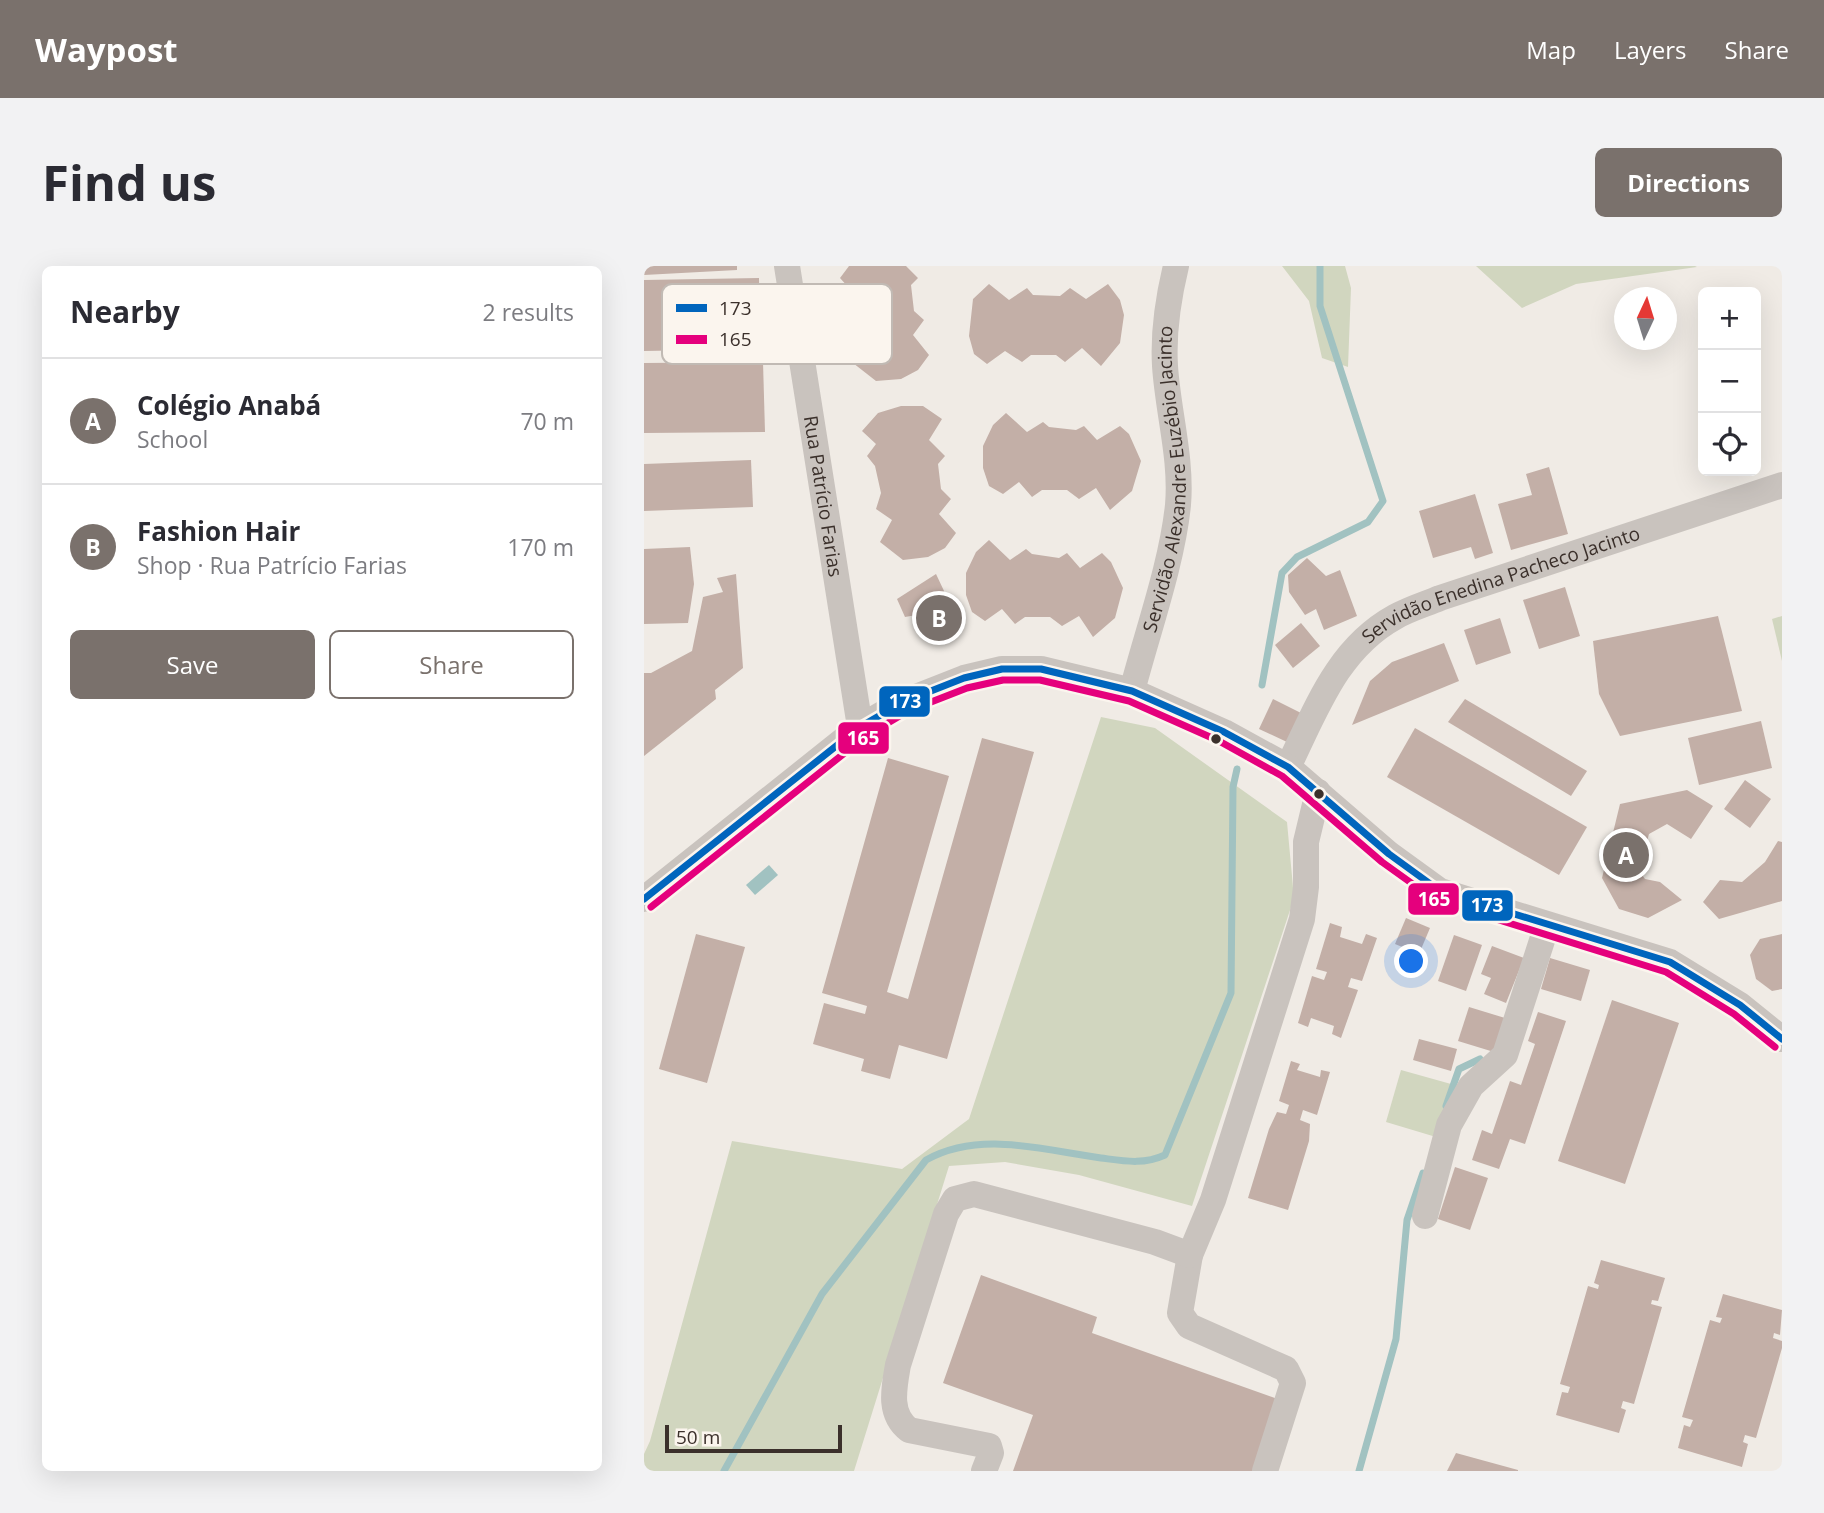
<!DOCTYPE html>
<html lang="en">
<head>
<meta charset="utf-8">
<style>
	body { margin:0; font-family:"Open Sans",sans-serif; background:#f2f2f3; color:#2b2b33 }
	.controls { position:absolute; right:21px; top:21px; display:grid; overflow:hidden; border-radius:10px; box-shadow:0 7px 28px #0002 }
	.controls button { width:63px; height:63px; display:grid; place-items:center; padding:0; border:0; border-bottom:2px solid #e1e1e2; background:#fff; color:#2b2b33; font:35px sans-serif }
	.compass { position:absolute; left:970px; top:21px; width:63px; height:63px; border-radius:50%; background:#fff; box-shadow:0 7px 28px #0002; rotate:4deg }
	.scale { position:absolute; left:21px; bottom:18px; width:177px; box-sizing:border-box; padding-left:7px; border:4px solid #3b302b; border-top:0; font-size:19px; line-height:24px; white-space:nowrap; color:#3b302b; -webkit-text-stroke:5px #fbf5ee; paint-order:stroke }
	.you { position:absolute; left:768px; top:696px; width:24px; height:24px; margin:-18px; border:5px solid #fff; border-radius:50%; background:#1a73e8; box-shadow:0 0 0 10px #1a73e833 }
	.badge { display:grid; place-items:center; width:46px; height:46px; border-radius:50%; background:#7a716c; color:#fff; font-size:23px; font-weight:700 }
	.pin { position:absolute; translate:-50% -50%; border:4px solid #fff; box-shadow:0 2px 7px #0006 }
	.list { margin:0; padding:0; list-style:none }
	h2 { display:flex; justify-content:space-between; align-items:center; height:91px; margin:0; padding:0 28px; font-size:30px }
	h2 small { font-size:23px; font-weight:400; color:#7c7c81 }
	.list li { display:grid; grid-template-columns:46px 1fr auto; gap:21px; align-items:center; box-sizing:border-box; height:126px; padding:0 28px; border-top:2px solid #e1e1e2 }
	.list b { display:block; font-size:26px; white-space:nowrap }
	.list p { margin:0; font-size:23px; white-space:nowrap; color:#7c7c81 }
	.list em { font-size:23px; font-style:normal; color:#7c7c81 }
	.actions { display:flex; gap:14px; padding:21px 28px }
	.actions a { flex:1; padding:16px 0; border:2px solid #7a716c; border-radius:10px; text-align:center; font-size:24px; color:#7a716c }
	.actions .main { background:#7a716c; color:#fff }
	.icon { flex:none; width:38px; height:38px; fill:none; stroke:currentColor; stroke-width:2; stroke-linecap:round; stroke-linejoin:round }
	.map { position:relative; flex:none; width:1138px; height:1205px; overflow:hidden; border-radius:10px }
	header { display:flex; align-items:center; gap:42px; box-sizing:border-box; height:98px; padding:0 35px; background:#7a716c; color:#fff }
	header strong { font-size:33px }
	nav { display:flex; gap:38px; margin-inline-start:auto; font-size:24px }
	.intro { display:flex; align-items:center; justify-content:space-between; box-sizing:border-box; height:168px; padding:0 42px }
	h1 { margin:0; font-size:49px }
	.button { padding:18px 32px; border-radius:10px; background:#7a716c; color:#fff; font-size:24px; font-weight:700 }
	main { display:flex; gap:42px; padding:0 42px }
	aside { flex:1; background:#fff; border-radius:10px; box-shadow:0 7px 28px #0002 }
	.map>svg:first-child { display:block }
	.green { fill:#d1d6bf }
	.water { fill:#a1c2c1 }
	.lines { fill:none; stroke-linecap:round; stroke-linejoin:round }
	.stream { stroke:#a1c2c1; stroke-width:7 }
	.building { fill:#c3afa7 }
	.minor { stroke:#c9c3be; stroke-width:26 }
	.bus-1-casing { stroke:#fbf5ee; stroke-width:12 }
	.bus-2-casing { stroke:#fbf5ee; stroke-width:12 }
	.bus-1 { stroke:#0065bd; stroke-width:7 }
	.bus-2 { stroke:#e5007d; stroke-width:7 }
	.bus-dot { fill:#3b302b; stroke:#fbf5ee; stroke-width:2.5 }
	.labels { text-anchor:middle; stroke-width:5; stroke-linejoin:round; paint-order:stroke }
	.street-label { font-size:19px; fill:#3b302b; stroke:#fbf5ee }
	.key { fill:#fbf5ee; stroke:#c1bab4; stroke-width:2 }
	.key-label { font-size:19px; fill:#3b302b }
	.line-badge { stroke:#fbf5ee; stroke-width:2.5 }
	.badge-label { font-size:19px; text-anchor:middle; font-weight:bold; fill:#fff }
</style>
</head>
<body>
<header>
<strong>Waypost</strong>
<nav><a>Map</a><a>Layers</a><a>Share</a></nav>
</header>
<div class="intro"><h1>Find us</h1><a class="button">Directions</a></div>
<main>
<aside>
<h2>Nearby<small>2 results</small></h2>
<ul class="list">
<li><span class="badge">A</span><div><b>Colégio Anabá</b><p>School</p></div><em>70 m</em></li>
<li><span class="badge">B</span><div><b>Fashion Hair</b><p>Shop · Rua Patrício Farias</p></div><em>170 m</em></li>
</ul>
<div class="actions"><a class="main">Save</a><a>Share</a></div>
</aside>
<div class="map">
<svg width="1138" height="1205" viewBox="0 0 1138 1205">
	<rect width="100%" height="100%" fill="#f0ebe5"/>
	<g class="green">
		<path d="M638,0H701L707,22L704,101L678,92L665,35Z"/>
		<path d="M832,0H1051L1053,1L932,18L878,42Z"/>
		<path d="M1138,350V395L1128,353Z"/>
		<path d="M457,451L511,462L643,556L650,632L548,940L435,909L361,896L305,900L210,1205H0V1188L6,1175L88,875L258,903L325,853Z"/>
		<path d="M757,804L807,818L792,871L742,856Z"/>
	</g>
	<path class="water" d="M125,599L134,609L111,629L102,619Z"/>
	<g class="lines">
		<g class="stream">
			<path d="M618,419L638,307L653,291L724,256L739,235L676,40V0"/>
			<path d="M802,840L815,803L836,793"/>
			<path d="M80,1205L178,1028L282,894C336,864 398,884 457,892C480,895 499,899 521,889L587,727L589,521L593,503"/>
			<path d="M715,1205L752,1073L763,954L779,907"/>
		</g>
	</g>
	<g class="building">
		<path d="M0,0H93V4L0,9Z"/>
		<path d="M205,0H262L274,12L267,19L270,45L280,54L269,69L285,89L274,104L257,113L232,115L209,97L221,75L206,64L210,48L205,22L196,12Z"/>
		<path d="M115,12L116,83L0,85V14Z"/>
		<path d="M345,18L365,34L383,22L389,29L416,30L426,22L442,33L464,18L476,34L480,49L476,77L457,100L438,82L421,96L412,89H387L378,96L361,85L343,98L330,88L325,70L329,33Z"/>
		<path d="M119,96L121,166L0,167V97Z"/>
		<path d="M257,140H279L298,153L285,174L301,190L294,198L297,223L307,233L295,248L312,267L301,282L284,291L259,294L236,276L248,254L232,243L237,227L231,200L223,190L232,178L218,165L234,147Z"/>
		<path d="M362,147L383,166L399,156L405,161L432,164L440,160L453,174L476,160L485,168L497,195L488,225L466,244L452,222L435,233L423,224H398L388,231L375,216L359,228L345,220L339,202V180L349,159Z"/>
		<path d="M107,194L109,241L0,245V198Z"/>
		<path d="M905,201L924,268L867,284L854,238L888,229L882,208Z"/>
		<path d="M831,228L849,287L831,293L827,281L789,292L775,245Z"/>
		<path d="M345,274L366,294L382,283L388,288L415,292L423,287L436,302L458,287L467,296L479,322L471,352L449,371L435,350L418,360L406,351H381L371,358L358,343L341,355L328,346L322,329V307L332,286Z"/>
		<path d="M46,281L50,318L44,357L0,358V283Z"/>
		<path d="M663,292L682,310L696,304L713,350L680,364L672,343L661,349L645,326L644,309Z"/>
		<path d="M92,308L99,402L71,424L72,433L0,490V407H7L48,385L59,331L79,326L73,312Z"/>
		<path d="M292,308L317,361L302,365L283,362L278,348L261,351L253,333Z"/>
		<path d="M921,321L936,370L895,383L879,334Z"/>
		<path d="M1074,350L1098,445L976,470L955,428L949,375Z"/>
		<path d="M856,352L867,387L832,399L820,364Z"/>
		<path d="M657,357L676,380L649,402L631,379Z"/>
		<path d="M800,377L815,415L708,459L726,415L748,396Z"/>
		<path d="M629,433L657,447L643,476L615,463Z"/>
		<path d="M821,433L943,505L927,530L804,456Z"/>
		<path d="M1117,455L1128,502L1055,519L1044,472Z"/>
		<path d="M771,462L943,561L915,609L743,511Z"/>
		<path d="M338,472L390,486L303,793L255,779L246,813L217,805L220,793L169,778L180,737L221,748L223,740L178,727L244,492L305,510L243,726L264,733Z"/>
		<path d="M1101,514L1127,533L1106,562L1080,543Z"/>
		<path d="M1043,524L1069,540L1047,573L1023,558L1005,568L995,605L1001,613L1016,616L1038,634L1004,652L975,643L958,612L976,538Z"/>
		<path d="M1134,575L1138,576V635L1075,653L1059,636L1076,614L1098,616L1121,596Z"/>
		<path d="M762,652L786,662L775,688L751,678Z"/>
		<path d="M686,657L698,661L696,671L718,678L722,668L733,672L718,715L707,712L704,721L714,724L697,772L688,768L690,760L667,752L664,761L654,757L668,710L680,714L683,706L672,703Z"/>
		<path d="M52,668L101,681L63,817L15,803Z"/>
		<path d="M1138,668V723L1128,725L1112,713L1106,689L1116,673Z"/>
		<path d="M810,669L838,679L822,725L794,715Z"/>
		<path d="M848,680L880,692L862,737L840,728L847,712L837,708Z"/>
		<path d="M906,692L946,704L937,735L897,723Z"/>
		<path d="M968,734L1035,757L981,918L914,895Z"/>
		<path d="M825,741L861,752L850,786L814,775Z"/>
		<path d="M894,746L922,755L881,878L866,873L855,903L828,894L838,864L848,868L866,815L877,819L891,778L884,775Z"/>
		<path d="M775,773L813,783L807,805L769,794Z"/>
		<path d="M647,795L656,798L653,804L676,811L677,804L686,806L673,849L659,844L656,854L666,858L665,875L644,944L604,932L625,863L633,846L642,848L645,839L635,835Z"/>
		<path d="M811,901L844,912L826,964L794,953Z"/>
		<path d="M957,994L1021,1012L1014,1035L1008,1034L1007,1038L1018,1041L990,1138L979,1135L977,1142L982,1144L975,1167L912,1149L918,1126L924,1127L926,1121L916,1118L944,1020L954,1023L955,1019L950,1017Z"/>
		<path d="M337,1009L453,1051L448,1067L639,1135L614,1205H369L389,1149L299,1117Z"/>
		<path d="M1079,1028L1138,1044L1136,1069L1130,1067L1129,1072L1138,1075V1082L1112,1172L1101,1169L1099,1176L1104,1178L1098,1201L1034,1182L1040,1159L1046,1161L1049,1154L1038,1151L1066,1054L1076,1057L1078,1052L1072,1051Z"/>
		<path d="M812,1187L874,1204V1205H803Z"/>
	</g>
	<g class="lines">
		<g class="minor">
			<path id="s1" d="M143,0L216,461"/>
			<path id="s2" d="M488,425C503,367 528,298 534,239C538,193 524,146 521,100C519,66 524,33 532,0"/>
			<path id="s3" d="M644,501C672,444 693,383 751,351C765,343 782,338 796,332L1138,219"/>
			<path d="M0,633L216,461L259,436L320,412L358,403H397L488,425L580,466L644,501L745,588L796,625L1026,696L1096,739L1138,773"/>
			<path d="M781,950L805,859L827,820L861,789L903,659"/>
			<path d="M546,989L536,1047L545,1060L642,1103L649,1117L621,1205"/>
			<path d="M340,1205L347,1187L345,1180L265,1164C244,1148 250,1122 254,1099L302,948L311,933L330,928L511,976L546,989L569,934L658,653L662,621V576L674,526"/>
		</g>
		<g class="bus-1-casing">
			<path id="bus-1" d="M0,633L216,461L259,436L320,412L358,403H397L488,425L580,466L644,501L745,588L796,625L1026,696L1096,739L1138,773"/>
		</g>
		<g class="bus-2-casing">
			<path id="bus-2" d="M7,641L222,470L264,445L323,422L359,414H396L485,435L575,475L638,510L738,596L791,634L1022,706L1090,748L1131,781"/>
		</g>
		<use href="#bus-1" class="bus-1"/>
		<use href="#bus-2" class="bus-2"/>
	</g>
	<g class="bus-dot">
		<circle cx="572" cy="473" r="6"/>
		<circle cx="675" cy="528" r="6"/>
	</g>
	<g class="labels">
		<g class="street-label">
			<text dy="7" stroke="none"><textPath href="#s2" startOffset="217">Servidão Alexandre Euzébio Jacinto</textPath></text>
			<text dy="7" stroke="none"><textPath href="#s1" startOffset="233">Rua Patrício Farias</textPath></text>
			<text dy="7" stroke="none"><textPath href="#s3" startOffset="298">Servidão Enedina Pacheco Jacinto</textPath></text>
		</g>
	</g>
	<rect x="18" y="18" width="230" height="80" rx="10" class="key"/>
	<rect x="32" y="38" width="31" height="8" fill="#0065bd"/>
	<rect x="32" y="69" width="31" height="9" fill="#e5007d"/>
	<g class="key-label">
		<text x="75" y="49">173</text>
		<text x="75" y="80">165</text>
	</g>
	<g class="line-badge">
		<rect x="234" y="419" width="53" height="33" rx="7" fill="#0065bd"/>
		<rect x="193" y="455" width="53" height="34" rx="7" fill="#e5007d"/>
		<rect x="763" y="616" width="53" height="34" rx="7" fill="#e5007d"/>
		<rect x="817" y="623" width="53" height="33" rx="7" fill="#0065bd"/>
	</g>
	<g class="badge-label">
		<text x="261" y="442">173</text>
		<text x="219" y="479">165</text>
		<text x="790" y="640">165</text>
		<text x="843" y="646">173</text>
	</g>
</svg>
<div class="controls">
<button>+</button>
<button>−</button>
<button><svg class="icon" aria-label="locate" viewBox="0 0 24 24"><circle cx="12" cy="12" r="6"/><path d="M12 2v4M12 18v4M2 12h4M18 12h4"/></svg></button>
</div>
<svg class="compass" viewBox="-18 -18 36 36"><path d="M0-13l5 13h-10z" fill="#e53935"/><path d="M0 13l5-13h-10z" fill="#7c7c81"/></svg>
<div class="scale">50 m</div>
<div class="you"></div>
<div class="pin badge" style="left:982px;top:589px">A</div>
<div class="pin badge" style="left:295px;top:352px">B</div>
</div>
</main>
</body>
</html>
